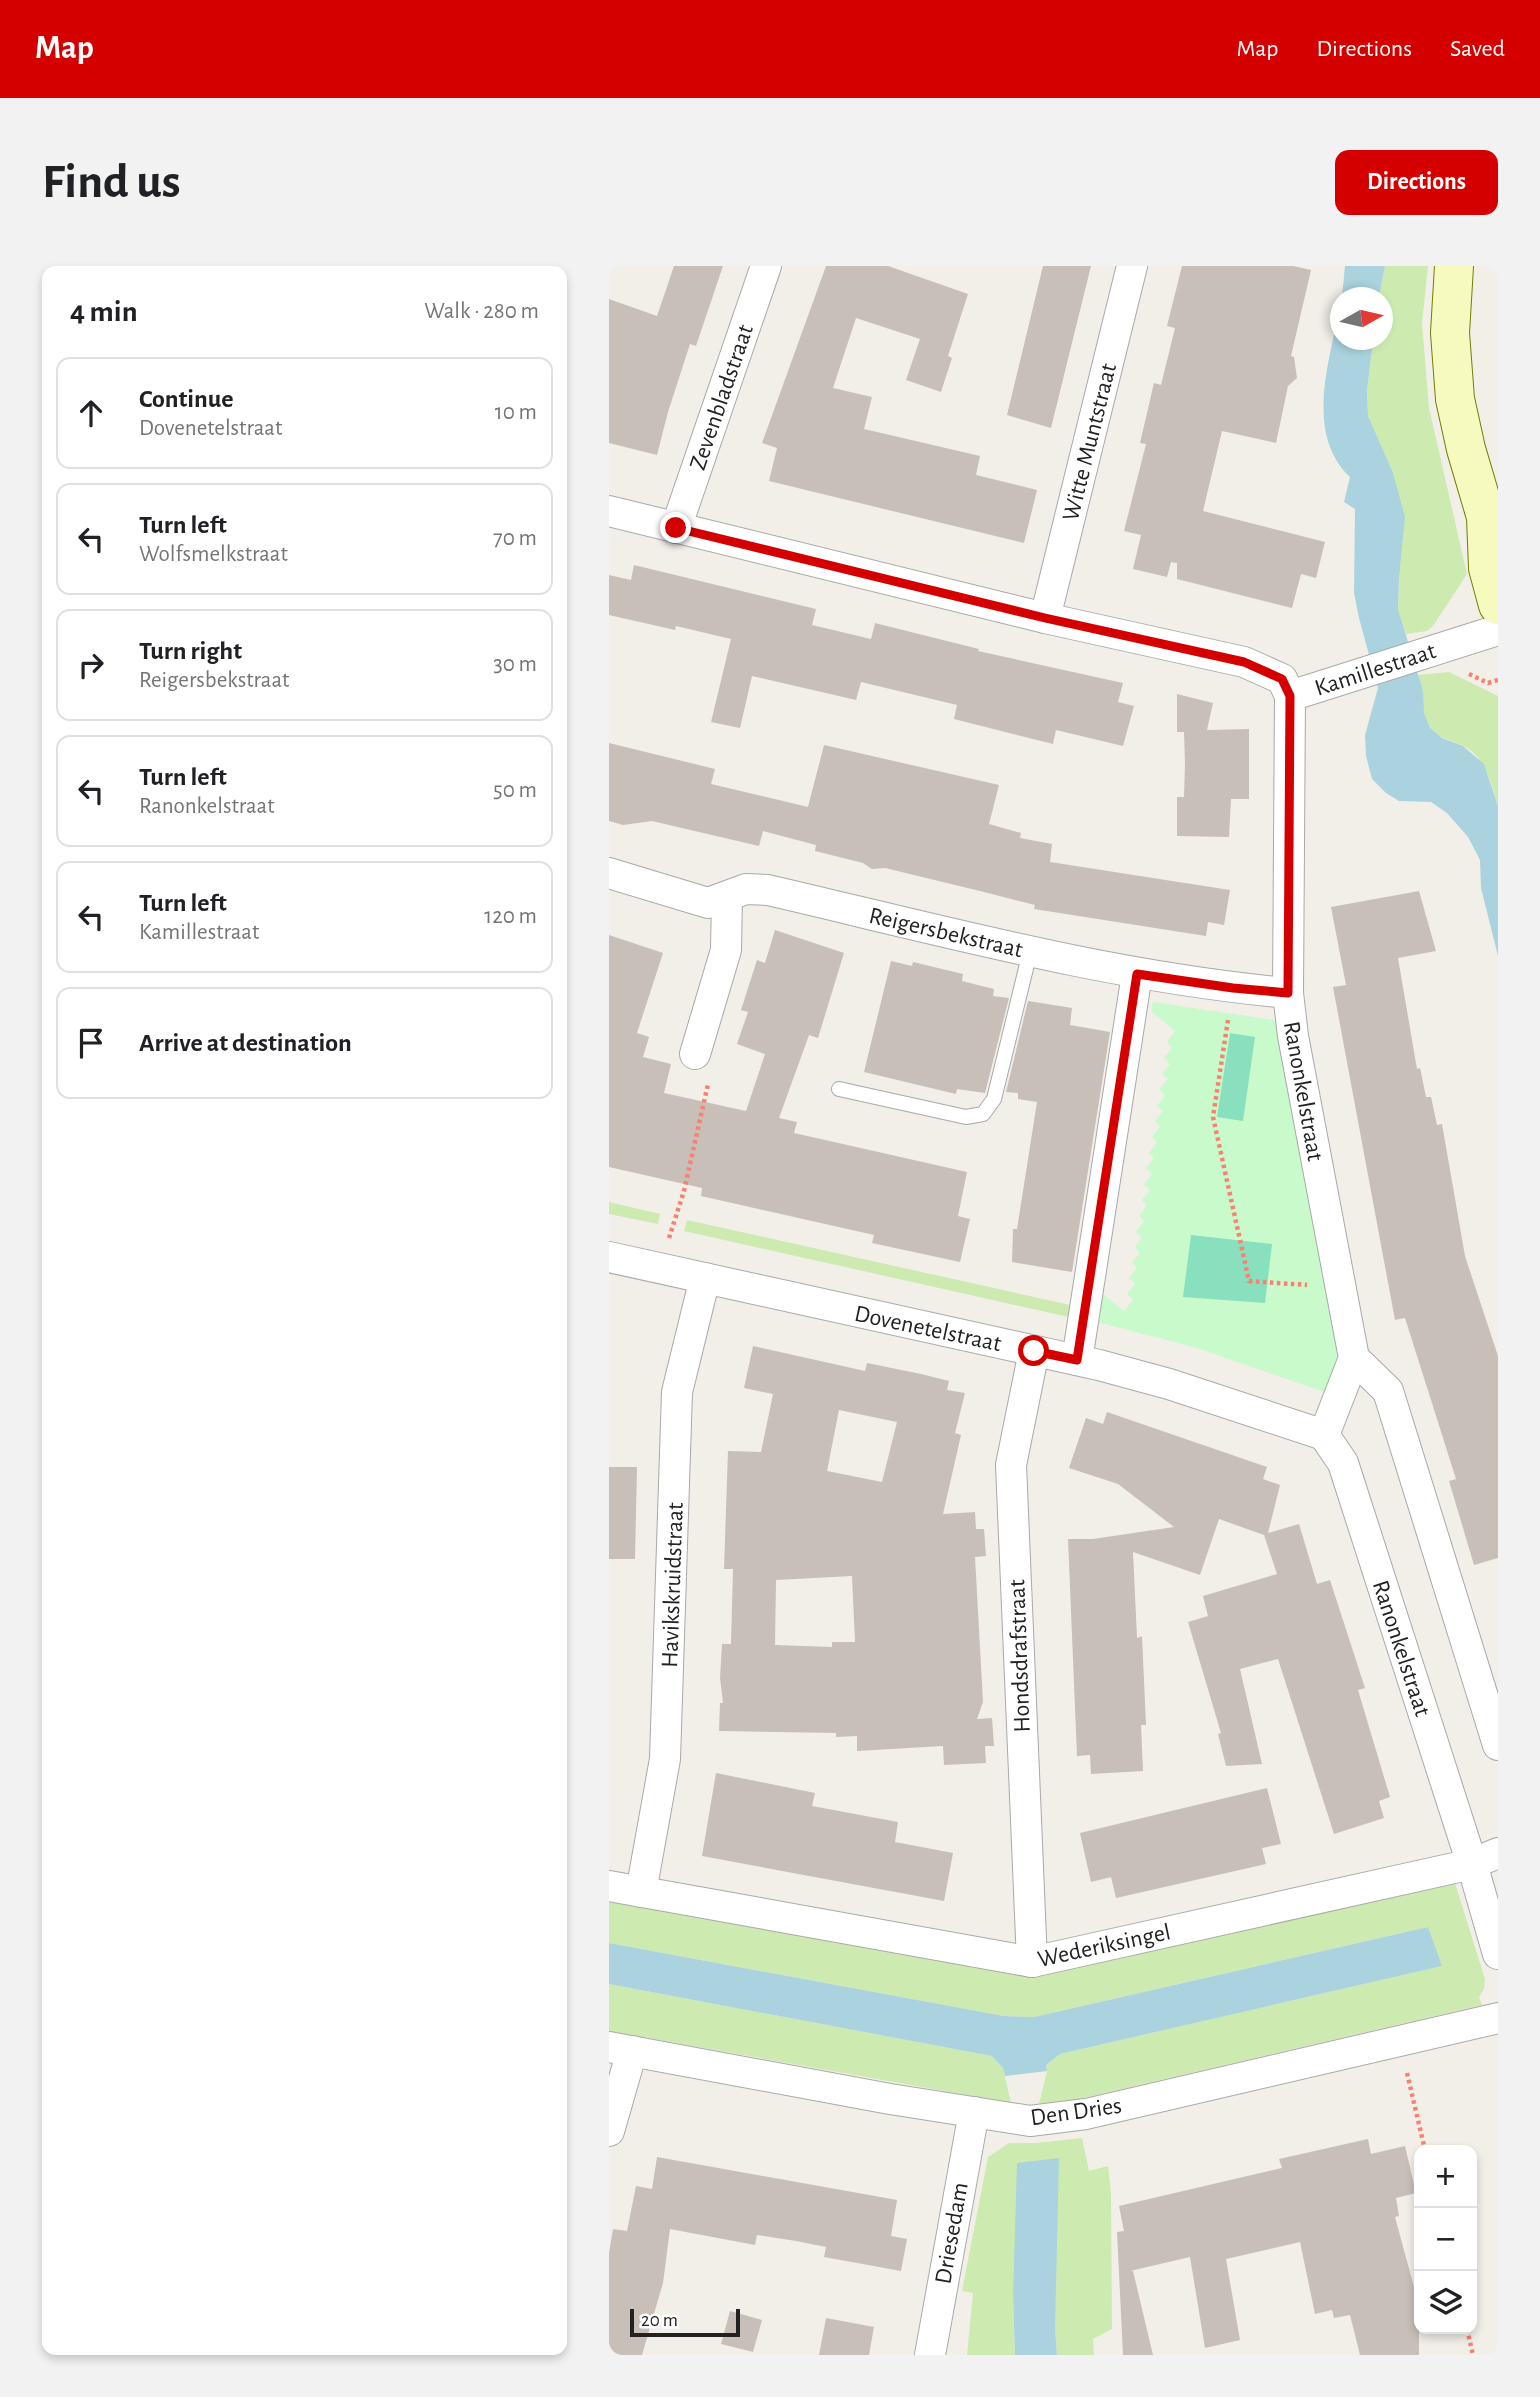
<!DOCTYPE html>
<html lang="en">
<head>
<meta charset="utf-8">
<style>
	body { margin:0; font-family:"Alegreya Sans",sans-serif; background:#f2f2f2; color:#202124 }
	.controls { position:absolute; right:21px; bottom:21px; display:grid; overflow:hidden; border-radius:14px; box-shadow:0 4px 10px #0003 }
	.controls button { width:63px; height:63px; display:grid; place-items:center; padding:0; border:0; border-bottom:2px solid #e0e0e0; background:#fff; color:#202124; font:35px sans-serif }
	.compass { position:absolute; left:721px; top:21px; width:63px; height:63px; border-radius:50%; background:#fff; box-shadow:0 4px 10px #0003; rotate:82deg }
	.scale { position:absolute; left:21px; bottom:18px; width:110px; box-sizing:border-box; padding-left:7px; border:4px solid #222; border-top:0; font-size:19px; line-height:24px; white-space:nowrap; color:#222; -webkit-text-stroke:5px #fff; paint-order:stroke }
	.stop { position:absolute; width:21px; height:21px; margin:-16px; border:5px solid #d40000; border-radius:50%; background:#fff }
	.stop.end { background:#d40000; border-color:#fff; box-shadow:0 2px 7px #0008 }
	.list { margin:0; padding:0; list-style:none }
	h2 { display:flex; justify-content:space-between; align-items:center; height:91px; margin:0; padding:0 28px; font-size:30px }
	h2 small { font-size:23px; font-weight:400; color:#757577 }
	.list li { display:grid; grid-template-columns:46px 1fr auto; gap:21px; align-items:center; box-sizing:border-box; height:112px; margin:0 14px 14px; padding:0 14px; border:2px solid #e0e0e0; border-radius:14px }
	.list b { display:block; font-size:26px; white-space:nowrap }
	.list p { margin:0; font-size:23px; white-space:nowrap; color:#757577 }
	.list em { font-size:23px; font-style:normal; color:#757577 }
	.icon { flex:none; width:38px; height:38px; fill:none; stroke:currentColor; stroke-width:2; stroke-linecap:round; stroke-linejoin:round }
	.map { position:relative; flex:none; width:889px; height:2089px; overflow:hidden; border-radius:14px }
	header { display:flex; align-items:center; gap:42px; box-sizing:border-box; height:98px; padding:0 35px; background:#d40000; color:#fff }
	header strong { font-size:33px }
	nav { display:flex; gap:38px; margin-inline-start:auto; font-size:24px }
	.intro { display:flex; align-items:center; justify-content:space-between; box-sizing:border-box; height:168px; padding:0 42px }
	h1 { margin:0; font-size:49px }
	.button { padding:18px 32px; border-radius:14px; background:#d40000; color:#fff; font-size:24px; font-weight:700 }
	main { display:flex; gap:42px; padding:0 42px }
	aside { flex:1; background:#fff; border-radius:14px; box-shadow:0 4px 10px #0003 }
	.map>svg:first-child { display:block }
	.grass { fill:#cdebb0 }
	.park { fill:#c8facc }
	.pitch { fill:#88e0be }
	.water { fill:#aad3df }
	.building { fill:#c7bfb8; fill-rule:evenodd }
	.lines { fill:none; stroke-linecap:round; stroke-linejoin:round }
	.lane-casing { stroke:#a9a9a9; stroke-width:16 }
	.street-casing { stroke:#a9a9a9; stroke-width:32 }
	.secondary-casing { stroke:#707d05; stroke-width:40 }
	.path { stroke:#fa8072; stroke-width:4.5; stroke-dasharray:3.5 3.5; stroke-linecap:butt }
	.lane { stroke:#fff; stroke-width:14 }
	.street { stroke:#fff; stroke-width:30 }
	.secondary { stroke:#f7fabf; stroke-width:38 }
	.route { stroke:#d40000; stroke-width:9 }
	.labels { text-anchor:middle; stroke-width:5; stroke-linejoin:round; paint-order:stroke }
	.street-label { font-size:24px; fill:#222; stroke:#fff }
</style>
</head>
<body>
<header>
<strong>Map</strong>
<nav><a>Map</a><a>Directions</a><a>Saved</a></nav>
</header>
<div class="intro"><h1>Find us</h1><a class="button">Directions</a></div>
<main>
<aside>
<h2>4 min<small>Walk · 280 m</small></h2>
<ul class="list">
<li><svg class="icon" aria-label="ahead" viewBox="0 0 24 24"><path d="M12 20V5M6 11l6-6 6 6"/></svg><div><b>Continue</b><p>Dovenetelstraat</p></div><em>10 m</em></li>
<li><svg class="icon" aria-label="left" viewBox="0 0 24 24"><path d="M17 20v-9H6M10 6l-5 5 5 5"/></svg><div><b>Turn left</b><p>Wolfsmelkstraat</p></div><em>70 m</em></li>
<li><svg class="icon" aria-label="right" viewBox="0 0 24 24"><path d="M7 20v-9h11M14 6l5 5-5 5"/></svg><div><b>Turn right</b><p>Reigersbekstraat</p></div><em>30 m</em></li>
<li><svg class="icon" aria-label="left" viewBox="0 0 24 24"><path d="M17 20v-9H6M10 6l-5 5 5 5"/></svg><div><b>Turn left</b><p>Ranonkelstraat</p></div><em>50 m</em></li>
<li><svg class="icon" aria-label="left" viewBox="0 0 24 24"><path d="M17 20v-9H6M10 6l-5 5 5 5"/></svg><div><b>Turn left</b><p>Kamillestraat</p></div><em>120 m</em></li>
<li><svg class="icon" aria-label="arrive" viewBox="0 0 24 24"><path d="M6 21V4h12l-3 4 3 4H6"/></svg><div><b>Arrive at destination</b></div></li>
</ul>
</aside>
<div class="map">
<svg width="889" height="2089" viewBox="0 0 889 2089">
	<rect width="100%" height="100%" fill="#f2efe9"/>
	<g class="grass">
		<path d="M776,0H819L813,57L820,142L858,308L824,360L818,365L797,368L789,343L790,311L767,173L759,150L758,125L764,74H774V32L770,31Z"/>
		<path d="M840,406L889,430V540C881,515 877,489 850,478C840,474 828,471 821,462C812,450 814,425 809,409Z"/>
		<path d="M0,936L51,948L49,958L0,948Z"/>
		<path d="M78,954L466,1040L464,1052L75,965Z"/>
		<path d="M846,1617L876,1713L875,1723L870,1731L873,1739L470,1833L430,1838L438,1805L437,1799L451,1788L832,1700L819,1661L425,1751L395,1750L0,1677V1632L402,1706Z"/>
		<path d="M0,1718L384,1790L394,1802L402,1837L0,1765Z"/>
		<path d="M473,1872L480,1905L499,1900L502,1926L503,2063L484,2073L485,2089H448L446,2062L404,2029L406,2089H358L364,2027L353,2025L379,1891L400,1877H427Z"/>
	</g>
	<path class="park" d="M544,736L665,754L670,763L727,1074L728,1097L718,1127L585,1081L484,1055L490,1025L515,1045L524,1034L518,1028L526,1018L520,1012L528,1002L523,996L531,987L526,981L533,971L527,966L535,955L530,950L538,939L533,934L541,924L535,918L543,908L537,902L545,892L540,887L548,876L543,871L551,860L546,855L554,845L548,840L556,829L550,823L559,813L553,808L561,798L555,792L563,782L558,776L566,765L542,745Z"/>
	<g class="pitch">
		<path d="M621,767L646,771L634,855L608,851Z"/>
		<path d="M582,969L663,978L656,1037L574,1031Z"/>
	</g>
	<g class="water">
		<path d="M736,0H776L770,31H733Z"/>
		<path d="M731,39L732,74H764L758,125L759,150L784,207L796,251L790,311L789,343L814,425L815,447L821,462L833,472L854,480L875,498L889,540V690L872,622L871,594L859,571L838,547L822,536L790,535L777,527L763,513L757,490L756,469L769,422L750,352L745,327L746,243L735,236L741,211C694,166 722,92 731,39Z"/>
		<path d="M819,1661L833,1700L451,1788L437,1799L438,1805L396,1810L394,1802L383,1790L0,1718V1677L395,1750L425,1751Z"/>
		<path d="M450,1892L446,2062L448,2089H406L404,2029L408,1897Z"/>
	</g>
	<g class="building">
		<path d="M65,0H114L87,80L81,78L59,146L48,189L0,177V33L48,50Z"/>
		<path d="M217,0H279L359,28L339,90L343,92L332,126L297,114L311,73L247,52L224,122L263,131L255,163L371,190L367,209L428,224L415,277L160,215L168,182L153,177Z"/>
		<path d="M434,0H482L442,162L398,149Z"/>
		<path d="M573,0H684L702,4L682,90L685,91L688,112L679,120L667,177L613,165L594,245L716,276L707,312L692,308L683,342L568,313V297L562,296L558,311L524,303L532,269L515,265L537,178L531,177L545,117L552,119L566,62L558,60Z"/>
		<path d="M25,299L207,343L203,359L262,373L266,357L370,383L369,385L514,417L509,436L525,440L514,480L447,464L444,478L345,453L348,439L252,416L247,434L143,410L131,462L102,456L122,373L67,360L66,364L0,349V309L22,314Z"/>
		<path d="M568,428L604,437L598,464L640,463V533H622L620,571L568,570V531H575L576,498L575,466H568Z"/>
		<path d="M0,477L106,503L102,518L199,541L215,479L390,519L380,558L412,567L411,572L443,578L441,596L621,624L615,659L599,656L597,670L425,643L426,639L375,626L276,602L263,603L254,597L206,585L207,579L154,565L150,580L43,555L14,559L0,555Z"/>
		<path d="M810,625L827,685L789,692L808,803L811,802L817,831H822L828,859L833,858L856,990L889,1090V1292L865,1299L840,1215L847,1213L796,1052L786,1054L724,721L737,719L722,641Z"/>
		<path d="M166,664L235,687L209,772L200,769L170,852L188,856L185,867L358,906L349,950L361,953L351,996L263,977L265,969L92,930L93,922L0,901V669L54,687L28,767L40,771L34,791L62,798L55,827L137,845L156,788L128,778L139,746L132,744L148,694L156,697Z"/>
		<path d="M282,695L303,700L304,696L354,708L353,715L385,723L384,730L400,732L376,827L348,823L347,828L255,806Z"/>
		<path d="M419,735L463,742L461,759L501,766L463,1006L403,996L404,963H408L428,836L409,833V827L397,826Z"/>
		<path d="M144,1080L256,1105L258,1097L312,1108L340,1115L338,1124L356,1127L346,1167L352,1169L334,1248L366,1246L367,1263H375L377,1290L366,1291L374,1436L368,1453L383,1452L385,1480H376L377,1497L335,1499L334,1480L248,1485V1470L227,1471V1467L110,1465L111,1437H114L111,1412L113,1378H122L124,1303H115L119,1185L152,1186L164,1128L135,1122ZM230,1144L288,1156L273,1216L218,1205ZM243,1310L246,1376H223V1381L166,1379L167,1314Z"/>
		<path d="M498,1146L658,1201L654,1213L671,1219L659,1267L690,1258L708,1318L721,1314L756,1422L749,1424L781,1531L770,1535L775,1552L725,1568L669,1393L631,1403L653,1498L617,1500L609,1468L612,1467L579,1356L599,1350L594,1330L668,1308L655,1269L610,1253L591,1309L524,1286L528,1372L533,1370L537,1459H532L534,1505L482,1508L481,1489L468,1490L459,1273H484L565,1261L509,1218L460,1202L477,1152L494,1158Z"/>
		<path d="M0,1201H28L26,1293H0Z"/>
		<path d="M107,1507L206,1527L203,1540L289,1556L286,1576L344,1587L335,1635L93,1590Z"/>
		<path d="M658,1522L672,1578L653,1582L657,1598L507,1632L502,1611L482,1616L471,1567Z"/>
		<path d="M759,1873L762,1888L796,1880L807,1927L787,1932L790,1950L786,1951L805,2021L810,2020V2089H751L741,2049L725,2052L723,2044L706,2048L691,1976L617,1993L631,2074L596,2082L581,1991L521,2005H524L544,2089H514L508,1966L515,1965L510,1940L673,1902L670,1893Z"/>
		<path d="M48,1891L288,1934L282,1970L298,1973L292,2005L215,1991L217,1981L187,1975L148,1969L146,1979L61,1963L54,2017L33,2089H0V1987L4,1963L18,1965L27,1920L43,1923Z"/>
		<path d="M121,2045L153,2054L144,2086L112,2078Z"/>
		<path d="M217,2052L265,2061L260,2089H210Z"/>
	</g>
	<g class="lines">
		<g class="lane-casing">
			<path id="lane" d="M230,823L357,851L374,848L385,833L421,686"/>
		</g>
		<g class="street-casing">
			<g id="street">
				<path d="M0,245L436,352L635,396L673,413L681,430L889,364"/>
				<path d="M67,262L157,0"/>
				<path d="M436,352L523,0"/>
				<path d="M681,430L679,727L684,770L745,1092L715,1169L734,1197L863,1598L889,1688"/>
				<path d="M0,607L99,637L137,623L159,624C331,664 502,711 679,727"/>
				<path d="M86,788L117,684L118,631"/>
				<path d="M0,991L490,1099L560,1118L715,1169"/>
				<path d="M745,1092L779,1125L889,1479"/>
				<path d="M468,1094L528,708"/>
				<path d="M0,1620L423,1696L863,1598L889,1587"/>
				<path d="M32,1626L56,1493L68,1126L96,1012"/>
				<path d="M423,1696L402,1199L425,1085"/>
				<path d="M0,1781L281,1833L421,1855L477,1848L889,1752"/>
				<path d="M0,1865L23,1785"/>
				<path d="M321,2089L365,1846"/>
			</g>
		</g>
		<g class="secondary-casing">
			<path id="secondary" d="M845,0L841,67L846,133L857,183L877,251L879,302L889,339"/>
		</g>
		<g class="path">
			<path d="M860,408L879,417L889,414"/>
			<path d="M619,754L604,851L640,1015L698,1019"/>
			<path d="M60,972L75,925L99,818"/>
			<path d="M798,1807L816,1884"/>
			<path d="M858,2063L864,2089"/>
		</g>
		<use href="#lane" class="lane"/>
		<use href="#street" class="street"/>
		<use href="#secondary" class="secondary"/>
	</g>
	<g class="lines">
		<path class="route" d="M67,262L436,352L635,396L673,413L681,430L679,727L624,722L528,708L468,1094L425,1085"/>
	</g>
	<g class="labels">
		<g class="street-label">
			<text transform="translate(112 131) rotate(-71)" y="8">Zevenbladstraat</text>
			<text transform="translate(480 176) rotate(-76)" y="8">Witte Muntstraat</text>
			<text transform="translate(766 403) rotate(-18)" y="8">Kamillestraat</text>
			<text transform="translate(337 666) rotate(13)" y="8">Reigersbekstraat</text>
			<text transform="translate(695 825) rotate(80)" y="8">Ranonkelstraat</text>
			<text transform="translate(319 1062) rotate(12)" y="8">Dovenetelstraat</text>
			<text transform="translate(63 1319) rotate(-88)" y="8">Havikskruidstraat</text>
			<text transform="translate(793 1382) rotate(72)" y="8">Ranonkelstraat</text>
			<text transform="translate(410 1390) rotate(-92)" y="8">Hondsdrafstraat</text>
			<text transform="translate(495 1679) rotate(-12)" y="8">Wederiksingel</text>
			<text transform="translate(467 1845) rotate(-8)" y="8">Den Dries</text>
			<text transform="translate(342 1967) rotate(-80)" y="8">Driesedam</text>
		</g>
	</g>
</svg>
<div class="controls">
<button>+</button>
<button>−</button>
<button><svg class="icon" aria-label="layers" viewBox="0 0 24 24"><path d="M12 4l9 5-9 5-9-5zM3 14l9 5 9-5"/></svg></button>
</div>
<svg class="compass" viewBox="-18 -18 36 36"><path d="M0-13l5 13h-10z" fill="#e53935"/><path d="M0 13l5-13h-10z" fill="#757577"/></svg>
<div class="scale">20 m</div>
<div class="stop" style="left:425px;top:1085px"></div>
<div class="stop end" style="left:67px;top:262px"></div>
</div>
</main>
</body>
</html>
